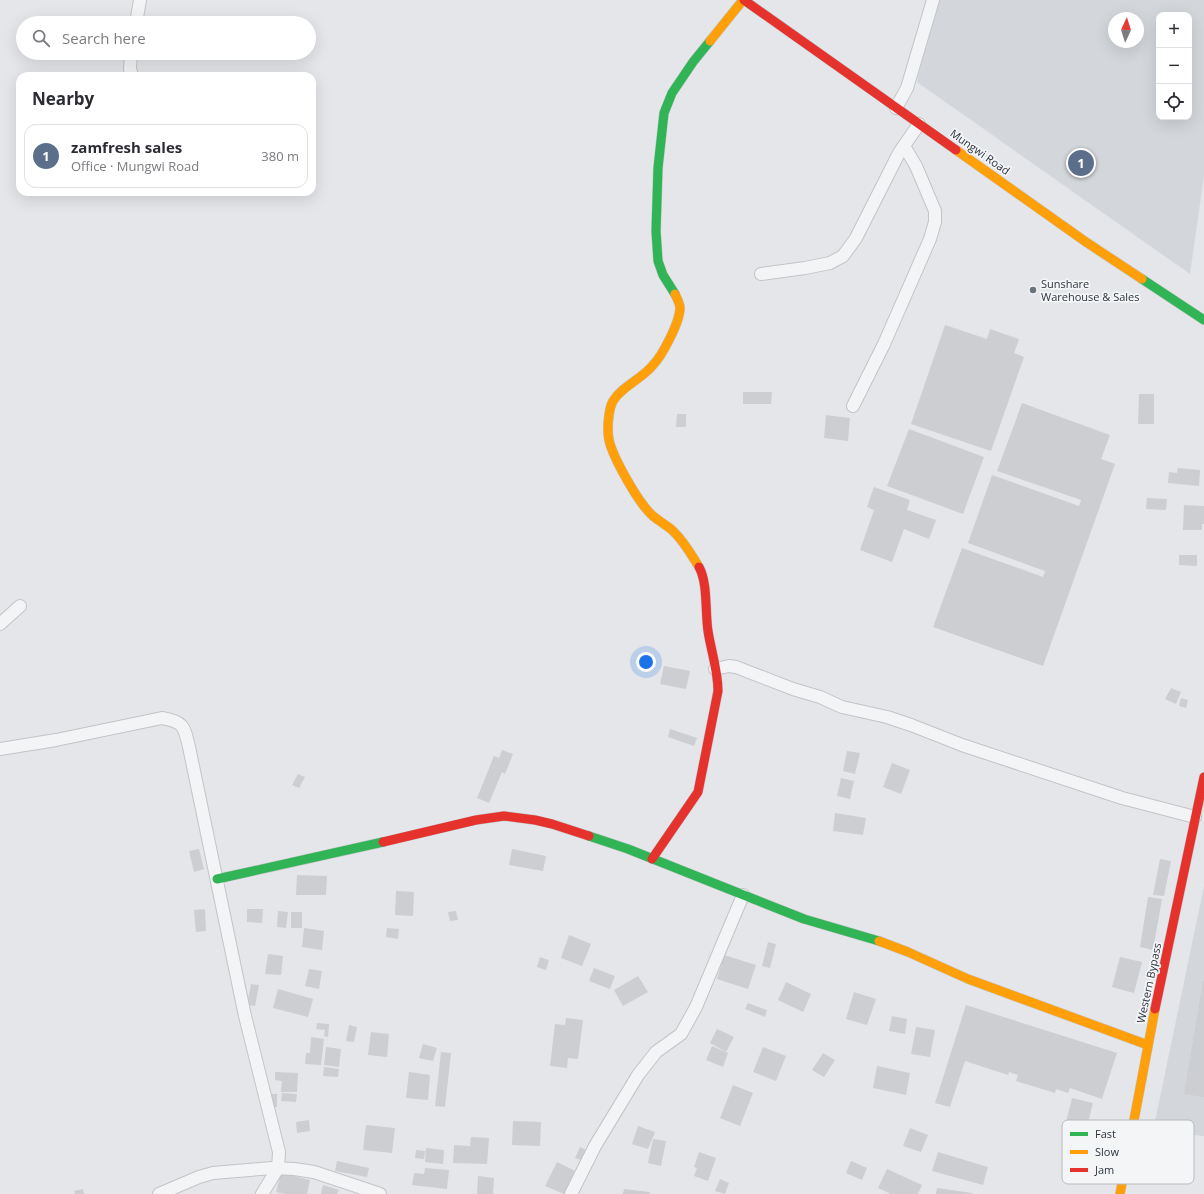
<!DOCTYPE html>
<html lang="en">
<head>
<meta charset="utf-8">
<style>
	body { margin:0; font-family:"Open Sans",sans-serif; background:#f7f7f7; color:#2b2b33 }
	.controls { position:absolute; right:12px; top:12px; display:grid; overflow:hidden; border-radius:8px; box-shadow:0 4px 16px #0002 }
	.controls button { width:36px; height:36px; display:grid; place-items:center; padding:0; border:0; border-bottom:1px solid #e1e1e2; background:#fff; color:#2b2b33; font:20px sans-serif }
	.compass { position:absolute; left:1108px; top:12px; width:36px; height:36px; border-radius:50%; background:#fff; box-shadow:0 4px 16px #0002; rotate:4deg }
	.you { position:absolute; left:646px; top:662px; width:14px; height:14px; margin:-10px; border:3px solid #fff; border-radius:50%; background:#1a73e8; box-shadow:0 0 0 6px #1a73e833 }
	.badge { display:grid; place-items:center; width:26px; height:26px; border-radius:50%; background:#6d737b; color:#fff; font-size:13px; font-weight:700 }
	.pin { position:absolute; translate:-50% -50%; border:2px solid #fff; box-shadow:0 1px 4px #0006 }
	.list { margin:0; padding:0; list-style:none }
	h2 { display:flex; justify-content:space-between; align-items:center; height:52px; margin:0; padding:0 16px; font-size:17px }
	h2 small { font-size:13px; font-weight:400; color:#7c7c81 }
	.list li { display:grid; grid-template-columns:26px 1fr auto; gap:12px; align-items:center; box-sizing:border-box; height:64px; margin:0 8px 8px; padding:0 8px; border:1px solid #e1e1e2; border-radius:12px }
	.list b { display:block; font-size:15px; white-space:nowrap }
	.list p { margin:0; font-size:13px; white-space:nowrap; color:#7c7c81 }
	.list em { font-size:13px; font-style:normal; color:#7c7c81 }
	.icon { flex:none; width:22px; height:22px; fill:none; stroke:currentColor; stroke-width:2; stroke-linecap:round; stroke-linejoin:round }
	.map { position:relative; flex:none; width:1204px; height:1194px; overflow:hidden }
	.search { position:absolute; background:#fff; box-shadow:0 4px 16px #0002; left:16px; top:16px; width:300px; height:44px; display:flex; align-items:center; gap:10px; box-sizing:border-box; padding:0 14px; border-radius:22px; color:#7c7c81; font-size:15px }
	.panel { position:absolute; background:#fff; box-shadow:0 4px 16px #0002; left:16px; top:72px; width:300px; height:124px; border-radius:12px }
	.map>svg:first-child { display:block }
	.built { fill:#d3d6db; fill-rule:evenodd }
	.building { fill:#cdced1 }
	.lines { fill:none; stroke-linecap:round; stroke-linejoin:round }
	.street-casing { stroke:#c3c4c7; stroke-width:14 }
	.fast-casing { stroke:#c3c4c7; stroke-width:10 }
	.slow-casing { stroke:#c3c4c7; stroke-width:10 }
	.jam-casing { stroke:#c3c4c7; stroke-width:10 }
	.street { stroke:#f3f4f5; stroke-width:12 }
	.fast { stroke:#30b455; stroke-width:9 }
	.slow { stroke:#ff9f0a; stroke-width:9 }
	.jam { stroke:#e5322d; stroke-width:9 }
	.poi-dot { fill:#6d737b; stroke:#f3f5f7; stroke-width:1.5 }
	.labels { text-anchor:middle; stroke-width:3.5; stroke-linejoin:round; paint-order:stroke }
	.street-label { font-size:11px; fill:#2d3540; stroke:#f3f5f7 }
	.poi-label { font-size:11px; fill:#2d3540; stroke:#f3f5f7; text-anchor:start }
	.key { fill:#f3f5f7; stroke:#b8bbc0; stroke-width:1 }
	.key-label { font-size:11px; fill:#2d3540 }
</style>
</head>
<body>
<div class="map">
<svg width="1204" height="1194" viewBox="0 0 1204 1194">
	<rect width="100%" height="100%" fill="#e4e6e9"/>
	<g class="built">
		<path d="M936,0H1204V176L1190,274L917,82ZM1159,15H1189V117H1159ZM1114,18H1138V42H1114Z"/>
		<path d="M1204,886V1136L1153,1131Z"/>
	</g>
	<g class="building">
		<path d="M945,325L987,339L990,329L1019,339L1014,353L1024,357L991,451L911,424Z"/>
		<path d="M743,392H772L771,404H743Z"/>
		<path d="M1139,394H1154V424H1138Z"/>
		<path d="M1022,403L1110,435L1101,459L1115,464L1043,666L933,627L962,548L1043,577L1045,571L968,543L992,475L1079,506L1081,500L997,471Z"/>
		<path d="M677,414H686V427H676Z"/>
		<path d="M826,415L850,418L848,441L824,438Z"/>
		<path d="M909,429L984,457L963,514L887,486Z"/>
		<path d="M1178,468L1200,470L1199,486L1168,483L1169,472L1177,473Z"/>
		<path d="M874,487L910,500L907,510L936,520L929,539L904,529L892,562L860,550L874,510L867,507Z"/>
		<path d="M1147,498L1167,499L1166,510L1146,509Z"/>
		<path d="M1184,505L1204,506V524H1202V530H1183Z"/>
		<path d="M1179,555H1197V566L1179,565Z"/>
		<path d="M664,666L690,671L686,689L660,684Z"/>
		<path d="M1171,688L1181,692L1176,704L1165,699Z"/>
		<path d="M1181,698L1188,700L1186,708L1179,706Z"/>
		<path d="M670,729L697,738L694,746L668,737Z"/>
		<path d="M502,750L513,754L505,774L502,772L489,803L477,798L494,756L499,758Z"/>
		<path d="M847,751L860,753L855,774L843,771Z"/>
		<path d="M892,763L910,770L901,794L883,787Z"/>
		<path d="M298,774L305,777L299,788L292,785Z"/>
		<path d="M841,778L854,781L850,799L837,796Z"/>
		<path d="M835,813L866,818L863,835L833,831Z"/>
		<path d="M199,849L204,869L194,872L189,851Z"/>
		<path d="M512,849L546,856L543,871L509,865Z"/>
		<path d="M1160,859L1171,861L1164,896L1153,895Z"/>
		<path d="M297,875L327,876L326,895H296Z"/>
		<path d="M396,891L414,892L413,916L395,915Z"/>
		<path d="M1148,897L1162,899L1153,950L1140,947Z"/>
		<path d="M205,909L206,931L196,932L194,910Z"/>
		<path d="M247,909H263L262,923L247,922Z"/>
		<path d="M278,911L288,912L286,928L277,927Z"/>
		<path d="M456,911L458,920L450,921L448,912Z"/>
		<rect x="291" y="912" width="11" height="16"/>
		<path d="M304,928L324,931L322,950L302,947Z"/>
		<path d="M387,928L399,929L398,939L386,937Z"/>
		<path d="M569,935L591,944L582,966L561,958Z"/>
		<path d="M768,942L776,944L770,968L762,966Z"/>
		<path d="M268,954L283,956L281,975L265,974Z"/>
		<path d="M724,955L756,965L748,989L717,979Z"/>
		<path d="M540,957L549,960L546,970L537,967Z"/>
		<path d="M1120,957L1142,962L1134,993L1112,987Z"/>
		<path d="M594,968L615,976L610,989L589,981Z"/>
		<path d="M309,969L322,971L319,989L305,986Z"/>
		<path d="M638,976L648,992L623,1006L614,990Z"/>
		<path d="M1203,981H1204V1097L1184,1094Z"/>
		<path d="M786,982L811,994L803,1012L778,1000Z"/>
		<path d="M251,984L259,985L255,1006L247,1005Z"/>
		<path d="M278,989L313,999L308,1017L273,1008Z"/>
		<path d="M854,992L876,999L867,1025L846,1019Z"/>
		<path d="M748,1003L767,1010L765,1017L745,1009Z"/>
		<path d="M966,1005L1117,1053L1102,1099L1070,1088L1068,1093L1056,1089L1055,1093L1016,1081L1018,1075L1009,1072L1008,1075L965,1061L950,1107L935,1103Z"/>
		<path d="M892,1016L907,1019L905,1034L889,1031Z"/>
		<path d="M566,1018L583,1020L578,1059L568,1058L567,1068L550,1066L555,1024L565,1025Z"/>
		<path d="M317,1023L329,1024L328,1037L324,1036L325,1030L316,1029Z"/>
		<path d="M349,1025L357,1027L354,1042L346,1041Z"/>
		<path d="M916,1027L935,1030L930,1057L911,1054Z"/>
		<path d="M717,1029L734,1037L726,1052L710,1043Z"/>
		<path d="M371,1032L389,1034L387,1057L368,1055Z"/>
		<path d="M311,1037L324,1039L321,1065L305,1064L306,1053H310Z"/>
		<path d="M423,1044L437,1048L433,1061L419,1058Z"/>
		<path d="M712,1046L728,1053L723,1067L706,1060Z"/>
		<path d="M326,1047L341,1049L339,1067L324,1065Z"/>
		<path d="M763,1047L786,1056L776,1081L753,1072Z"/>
		<path d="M441,1052L451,1053L445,1107L435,1106Z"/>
		<path d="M823,1053L835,1060L824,1077L812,1070Z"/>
		<path d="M877,1066L910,1073L906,1095L873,1088Z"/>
		<path d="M324,1067L339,1069L338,1077L323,1076Z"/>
		<path d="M275,1072L298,1073L297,1092H281L282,1081L275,1080Z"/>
		<path d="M409,1072L430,1075L428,1100L406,1098Z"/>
		<path d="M733,1085L753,1093L740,1126L720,1118Z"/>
		<path d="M282,1093L297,1094L296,1102L281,1101Z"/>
		<rect x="268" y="1094" width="9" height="13"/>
		<path d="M1072,1098L1093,1103L1087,1127L1066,1122Z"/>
		<path d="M309,1120L310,1131L297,1133L296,1122Z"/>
		<path d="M513,1121L541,1122L540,1146L512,1145Z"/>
		<path d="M366,1125L395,1128L392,1153L363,1150Z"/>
		<path d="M638,1126L655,1132L648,1149L632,1144Z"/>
		<path d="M910,1128L928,1135L921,1152L903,1146Z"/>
		<path d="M471,1137L489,1138L487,1164L453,1163L454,1145L470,1146Z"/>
		<path d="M653,1139L666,1141L661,1166L648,1163Z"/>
		<path d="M580,1147L592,1153L588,1163L575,1158Z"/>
		<path d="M426,1148L444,1150L443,1164L425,1162Z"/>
		<path d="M416,1150L425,1151L424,1159L415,1158Z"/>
		<path d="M699,1152L716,1158L708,1181L694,1176L697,1168L694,1167Z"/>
		<path d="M938,1152L988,1167L983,1185L932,1171Z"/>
		<path d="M337,1161L369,1168L367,1177L335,1171Z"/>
		<path d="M851,1161L867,1168L862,1180L846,1173Z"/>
		<path d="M557,1162L575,1171L564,1194L545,1186Z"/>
		<path d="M425,1168L449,1170L447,1189L412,1185L414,1173L424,1174Z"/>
		<path d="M887,1169L922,1185L918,1194H891L878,1188Z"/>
		<path d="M281,1173L310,1180L307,1194H285L276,1192Z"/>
		<path d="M478,1176L494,1178L493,1194H477Z"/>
		<path d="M720,1179L729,1183L725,1194L715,1191Z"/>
		<path d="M323,1185L339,1190L337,1194H321Z"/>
		<path d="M937,1188L972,1193V1194H936Z"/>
		<path d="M83,1189L84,1194H75L74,1191Z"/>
		<path d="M624,1189L650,1192V1194H623Z"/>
	</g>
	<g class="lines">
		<g class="street-casing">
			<g id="street">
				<path d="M136,23L140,0"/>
				<path d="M131,53L130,69L132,76"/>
				<path d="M896,108L907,88L933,0"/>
				<path d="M761,274L805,268L830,263L843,256L856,238L899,153L919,124"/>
				<path d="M853,406L884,344L930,239L935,222V211L916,166L904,146"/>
				<path d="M0,624L20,606"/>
				<path d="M715,669L729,666L736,667L793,689L820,697L842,707L887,717L911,725L962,745L1122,798L1195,817"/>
				<path d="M0,749L56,740L162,718C184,722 184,726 189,747L245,1016L279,1152L278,1168L262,1194"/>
				<path d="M159,1194L199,1177L213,1173L272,1168L294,1169L314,1172L380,1194"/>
				<path d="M571,1194L595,1146L638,1075L656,1052L681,1034L696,1007L743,895"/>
			</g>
		</g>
		<g class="fast-casing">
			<g id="fast">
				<path d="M1142,279L1204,320"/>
				<path d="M675,294L663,275L658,261L656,231L658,168L664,113L672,93L693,62L710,41"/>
				<path d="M589,836L628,849L804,919L879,941"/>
				<path d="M217,879L383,842"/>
			</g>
		</g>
		<g class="slow-casing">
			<g id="slow">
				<path d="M710,41L743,0"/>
				<path d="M956,150L1086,242L1142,279"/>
				<path d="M675,294C677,298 680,304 680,308C680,322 662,356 653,365C642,379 622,386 613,401C608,410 607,431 609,440C613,458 639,504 653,516C659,521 666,525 672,530C684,541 691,554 699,567"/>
				<path d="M879,941L908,952L968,979L1148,1045"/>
				<path d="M1120,1194L1155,1009"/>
			</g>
		</g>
		<g class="jam-casing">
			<g id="jam">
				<path d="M744,0L956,150"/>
				<path d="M383,842L476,820L504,816L535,820L552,824L589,836"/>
				<path d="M652,859L698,792L718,691C718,670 711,651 708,631C705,612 708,583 699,567"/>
				<path d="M1155,1009L1204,777"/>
			</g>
		</g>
		<use href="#street" class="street"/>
		<use href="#fast" class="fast"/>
		<use href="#slow" class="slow"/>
		<use href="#jam" class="jam"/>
	</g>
	<circle class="poi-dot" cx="1033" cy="290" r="4"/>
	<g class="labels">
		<g class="street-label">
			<text transform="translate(980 152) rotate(35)" y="4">Mungwi Road</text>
			<text transform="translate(1149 983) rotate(-78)" y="4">Western Bypass</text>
		</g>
		<g class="poi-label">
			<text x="1041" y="288">Sunshare<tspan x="1041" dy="13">Warehouse &amp; Sales</tspan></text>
		</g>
	</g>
	<rect x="1062" y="1120" width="132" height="64" rx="6" class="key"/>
	<rect x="1070" y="1132" width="18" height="4" fill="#30b455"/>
	<rect x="1070" y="1150" width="18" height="4" fill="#ff9f0a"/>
	<rect x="1070" y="1168" width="18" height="4" fill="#e5322d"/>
	<g class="key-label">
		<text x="1095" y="1138">Fast</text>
		<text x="1095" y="1156">Slow</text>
		<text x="1095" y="1174">Jam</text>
	</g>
</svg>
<div class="controls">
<button>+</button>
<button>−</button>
<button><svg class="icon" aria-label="locate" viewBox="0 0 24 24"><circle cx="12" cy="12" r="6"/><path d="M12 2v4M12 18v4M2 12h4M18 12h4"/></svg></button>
</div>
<svg class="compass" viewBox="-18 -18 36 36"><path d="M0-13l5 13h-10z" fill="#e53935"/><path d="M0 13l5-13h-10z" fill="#7c7c81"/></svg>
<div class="you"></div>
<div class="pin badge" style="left:1081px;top:163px;background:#5c6f8a">1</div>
<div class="search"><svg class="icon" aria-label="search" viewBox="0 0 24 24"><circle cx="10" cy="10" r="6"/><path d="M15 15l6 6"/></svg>Search here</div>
<section class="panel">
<h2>Nearby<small></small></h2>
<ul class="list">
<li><span class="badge" style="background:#5c6f8a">1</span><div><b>zamfresh sales</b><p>Office · Mungwi Road</p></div><em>380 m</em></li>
</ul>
</section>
</div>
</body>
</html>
